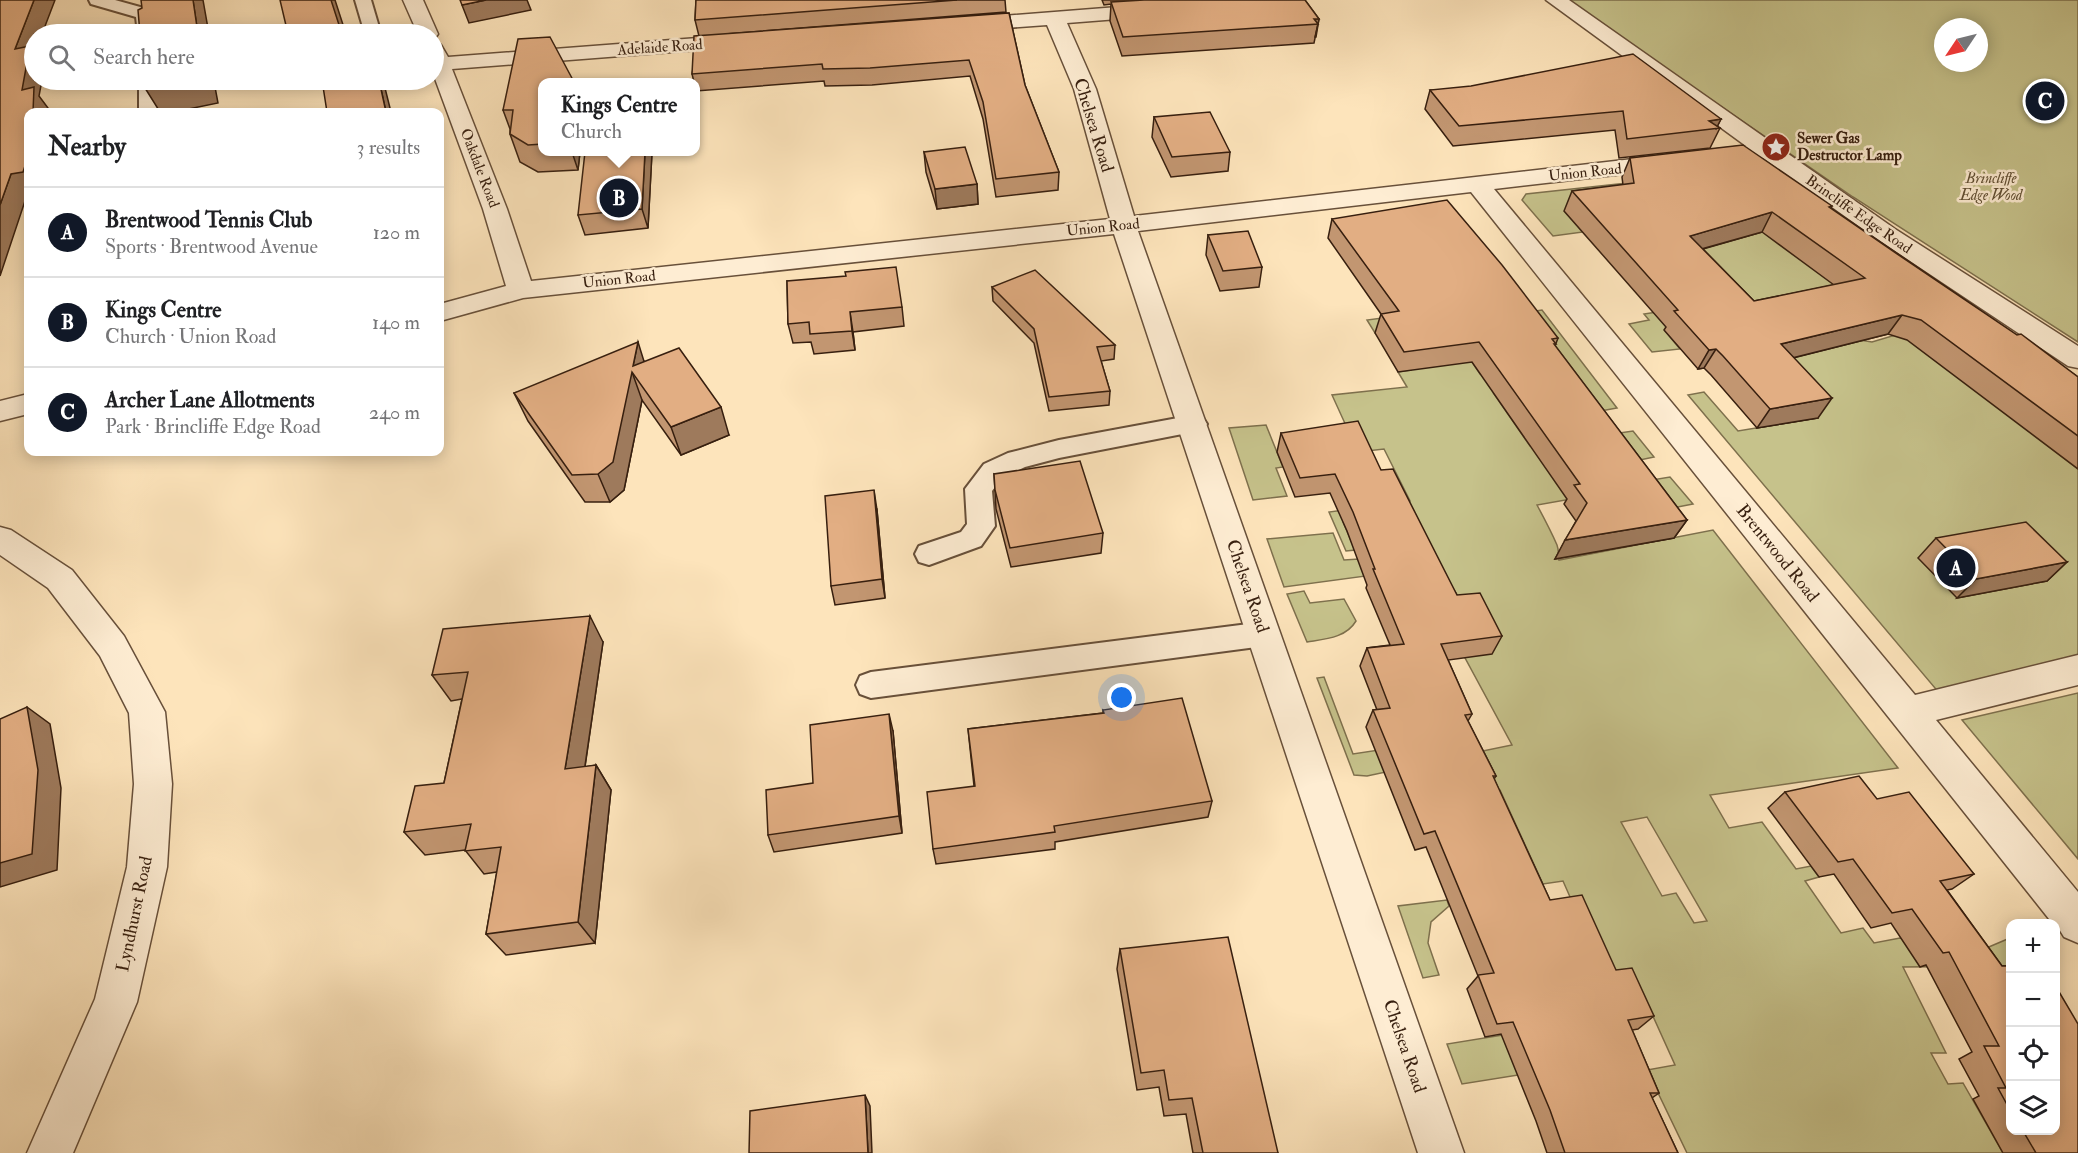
<!DOCTYPE html>
<html lang="en">
<head>
<meta charset="utf-8">
<style>
	body { margin:0; font-family:"IM FELL Double Pica",serif; background:#f2f2f2; color:#202124 }
	.controls { position:absolute; right:18px; bottom:18px; display:grid; overflow:hidden; border-radius:12px; box-shadow:0 3px 15px #0003 }
	.controls button { width:54px; height:54px; display:grid; place-items:center; padding:0; border:0; border-bottom:2px solid #e0e0e0; background:#fff; color:#202124; font:30px sans-serif }
	.compass { position:absolute; left:1934px; top:18px; width:54px; height:54px; border-radius:50%; background:#fff; box-shadow:0 3px 15px #0003; rotate:235deg }
	.you { position:absolute; left:1122px; top:698px; width:21px; height:21px; margin:-15px; border:4px solid #fff; border-radius:50%; background:#1a73e8; box-shadow:0 0 0 9px #1a73e833 }
	.badge { display:grid; place-items:center; width:39px; height:39px; border-radius:50%; background:#111827; color:#fff; font-size:20px; font-weight:700 }
	.pin { position:absolute; translate:-50% -50%; border:3px solid #fff; box-shadow:0 2px 6px #0006 }
	.popup { position:absolute; left:538px; top:78px; width:162px; height:78px; box-sizing:border-box; display:grid; place-content:center; border-radius:12px; background:#fff; filter:drop-shadow(0 2px 4px #0005); font-size:20px; white-space:nowrap; color:#757577 }
	.popup b { font-size:22px; color:#202124 }
	.popup::after { content:''; position:absolute; left:50%; top:100%; margin-left:-12px; border:12px solid transparent; border-top-color:#fff }
	.list { margin:0; padding:0; list-style:none }
	h2 { display:flex; justify-content:space-between; align-items:center; height:78px; margin:0; padding:0 24px; font-size:26px }
	h2 small { font-size:20px; font-weight:400; color:#757577 }
	.list li { display:grid; grid-template-columns:39px 1fr auto; gap:18px; align-items:center; box-sizing:border-box; height:90px; padding:0 24px; border-top:2px solid #e0e0e0 }
	.list b { display:block; font-size:22px; white-space:nowrap }
	.list p { margin:0; font-size:20px; white-space:nowrap; color:#757577 }
	.list em { font-size:20px; font-style:normal; color:#757577 }
	.icon { flex:none; width:33px; height:33px; fill:none; stroke:currentColor; stroke-width:2; stroke-linecap:round; stroke-linejoin:round }
	.map { position:relative; flex:none; width:2078px; height:1153px; overflow:hidden }
	.search { position:absolute; background:#fff; box-shadow:0 3px 15px #0003; left:24px; top:24px; width:420px; height:66px; display:flex; align-items:center; gap:15px; box-sizing:border-box; padding:0 21px; border-radius:33px; color:#757577; font-size:22px }
	.panel { position:absolute; background:#fff; box-shadow:0 3px 15px #0003; left:24px; top:108px; width:420px; height:348px; border-radius:12px }
	.map>svg:first-child { display:block }
	.green { fill:#c6c28b; stroke:#7e704d; stroke-width:1.5; fill-rule:evenodd }
	.lines { fill:none; stroke-linecap:round; stroke-linejoin:round }
	.service-casing { stroke:#68503a; stroke-width:4 }
	.minor-casing { stroke:#68503a; stroke-width:3 }
	.service { fill:#feedd3; fill-rule:evenodd }
	.minor { fill:#feedd3; fill-rule:evenodd }
	.wall { fill:#c29671; stroke:#371f0f; stroke-width:1.5; fill-rule:evenodd }
	.shaded-wall { fill:#9e7a5c; stroke:#371f0f; stroke-width:1.5 }
	.building { fill:#e2ae83; stroke:#371f0f; stroke-width:1.5; fill-rule:evenodd }
	.labels { text-anchor:middle; stroke-width:5; stroke-linejoin:round; paint-order:stroke }
	.far-street-label { font-size:15px; fill:#371f0f; stroke:#feedd3 }
	.far-poi-label { font-size:15px; font-weight:bold; fill:#371f0f; stroke:#feedd3; text-anchor:start }
	.far-park-label { font-size:15px; font-style:italic; fill:#625034; stroke:#feedd3 }
	.street-label { font-size:18px; fill:#371f0f; stroke:#feedd3 }
</style>
</head>
<body>
<div class="map">
<svg width="2078" height="1153" viewBox="0 0 2078 1153">
	<rect width="100%" height="100%" fill="#fde4bb"/>
	<filter id="stains"><feTurbulence type="fractalNoise" baseFrequency=".00333" numOctaves="4"/><feColorMatrix values="0 0 0 0 .2 0 0 0 0 .09 0 0 0 0 .02 0 0 0 .5 -.17"/></filter>
	<radialGradient id="worn" r=".72"><stop offset=".6" stop-color="#630" stop-opacity="0"/><stop offset="1" stop-color="#630" stop-opacity=".3"/></radialGradient>
	<g class="green">
		<path d="M1566,0H2078V342L1853,197ZM1943,27H1979V63H1943Z"/>
		<path d="M1775,167L1846,217L1821,225L1775,228L1853,298L1828,335L1872,342L1902,333L2078,469V660L1940,694L1688,395L1704,392L1738,431L1817,418L1670,330L1665,331L1680,349L1652,352L1629,324L1649,320L1644,314L1715,303L1565,211L1583,232L1553,236L1522,200L1526,194Z"/>
		<path d="M1502,302L1443,319L1480,374L1547,363L1517,314L1542,310L1617,408L1584,414L1494,394L1530,446L1633,431L1654,457L1630,462L1634,483L1670,477L1693,504L1657,511L1616,491L1537,505C1544,518 1551,531 1557,545C1559,550 1558,555 1559,560L1713,530L1898,768L1710,795L1729,828L1762,822L1796,869L1811,866L1819,877L1805,881L1841,933L1863,928L1874,943L1900,938L1963,958L2010,938V966L1903,967L1946,1053H1931L1948,1084L1963,1083L2003,1153H1687L1647,1070L1675,1065L1633,972L1604,974L1563,881L1543,884L1500,790L1486,792L1468,754L1512,745L1465,658L1343,522L1355,550L1346,551L1329,512L1410,501L1384,449L1358,452L1332,395L1407,387L1398,372L1411,370L1389,331L1375,333L1367,320ZM1647,817L1707,921L1694,923L1676,893L1662,896L1621,822Z"/>
		<path d="M1266,425L1283,467L1276,468L1287,496L1253,500L1229,428Z"/>
		<path d="M1333,533L1344,560L1359,559L1366,576L1284,587L1267,539Z"/>
		<path d="M1304,591L1310,603L1344,599L1356,621C1346,638 1325,639 1307,642L1287,594Z"/>
		<path d="M1324,677L1353,754L1392,748L1400,769L1367,776L1354,775L1317,678Z"/>
		<path d="M2078,693V859L1962,720Z"/>
		<path d="M1447,900L1449,906L1431,922L1428,943L1439,975L1423,978L1398,906Z"/>
		<path d="M1533,1030L1549,1070L1462,1084L1447,1044Z"/>
	</g>
	<g class="lines">
		<g class="service-casing">
			<g id="service">
				<path d="M89,0H115L151,10L154,14L155,34H138L136,17L91,4Z"/>
				<path d="M355,0H371L381,34H365Z"/>
				<path d="M139,80H157L159,109L156,112H142L139,109Z"/>
				<path d="M1194,415L1203,418L1207,424L1203,430L1059,458L1025,467L1002,478L992,491L995,526L981,546L929,565L919,562L915,554L919,546L961,532L967,524L965,489L984,464L1008,453L1059,440Z"/>
				<path d="M1264,622L1274,626L1279,634L1274,642L1264,646L871,698L860,694L856,685L860,676L871,672Z"/>
			</g>
		</g>
		<g class="minor-casing">
			<g id="minor">
				<path d="M403,0H423L438,34L435,38L434,34H418Z"/>
				<path d="M1546,0H1569L1895,229L2078,346V368L2068,366L1877,239L1763,158L1494,189L1915,695L2078,655V685L1936,720L2078,892V943L2064,937L2056,924H2053L1471,192L1138,231L1464,1153H1418L1114,234L523,298L440,321V304L506,286L483,209L434,76V43L441,45L448,57L737,35L744,37L747,41L744,45L737,47L452,69L507,209L531,281L1110,219L1074,89L1047,25L965,31L958,29L955,25L958,21L965,19L1156,4L1163,6L1166,10L1163,14L1156,16L1067,23L1096,89L1134,216L1746,146Z"/>
				<path d="M28,394V414L0,421V401Z"/>
				<path d="M0,527L11,530L72,570L124,636L165,712L172,784L167,867L137,1002L73,1153H27L95,999L127,867L134,784L129,713L100,656L48,588L0,555Z"/>
			</g>
		</g>
		<use href="#service" class="service"/>
		<use href="#minor" class="minor"/>
	</g>
	<g class="wall">
		<path d="M696,0H1005L1006,12L725,34L1009,13L1025,85L1059,172L1058,190L996,197L983,119L970,76L872,85L825,86L824,81L696,91V82H694L692,74L699,36L695,20Z"/>
		<path d="M1102,0H1305L1319,19L1314,43L1122,56L1110,21L1111,4L1104,5Z"/>
		<path d="M543,82V152H580L578,170L538,172L520,162L510,134V129L503,110Z"/>
		<path d="M1430,90L1721,119L1717,127L1720,128L1710,148L1619,158L1615,130L1453,146L1425,109Z"/>
		<path d="M1154,117L1230,152L1228,171L1171,177L1152,137Z"/>
		<path d="M652,152L648,228L585,235L578,215Z"/>
		<path d="M924,152L977,184L978,204L937,209L926,172Z"/>
		<path d="M1630,158L1832,206L1831,208L2078,377V469L1907,340L1888,334L1793,358L1818,418L1757,428L1711,375L1704,368L1698,369L1664,330L1666,327L1564,211L1572,191L1623,185L1622,177ZM1762,232L1834,285L1754,301L1703,249Z"/>
		<path d="M1332,219L1558,338L1555,346L1687,520L1674,538L1555,559L1576,521L1564,504L1567,499L1472,362L1398,372L1375,333L1381,314L1328,238Z"/>
		<path d="M1208,235L1262,267L1259,287L1220,291L1206,255Z"/>
		<path d="M787,281L902,307L904,326L853,332L855,350L814,354L811,342L793,343L788,324Z"/>
		<path d="M992,287L1115,345L1114,359L1101,361L1110,391L1109,405L1049,411L1034,343L993,301Z"/>
		<path d="M644,361L729,435L681,455L642,400L624,490L610,502H585L528,421L514,393Z"/>
		<path d="M1281,433L1381,470L1457,595L1502,636L1492,654L1448,660L1472,714L1468,721L1496,776L1494,779L1550,900L1616,970L1654,1016L1638,1029L1632,1030L1659,1093L1652,1098L1678,1153H1547L1536,1121L1501,1034L1485,1037L1467,989L1478,976L1426,847L1415,850L1366,727L1373,710H1377L1360,666L1367,648L1390,645L1366,588L1367,585L1347,531L1330,493L1295,497L1277,452Z"/>
		<path d="M994,474L1103,533L1101,553L1011,567L996,509Z"/>
		<path d="M877,510L885,598L835,605L831,586Z"/>
		<path d="M1936,538L2067,562L2047,581L1957,598L1918,558Z"/>
		<path d="M603,642L585,767L596,765L611,790L595,943L506,955L486,934L497,872L484,874L465,850L425,855L404,832L444,783L462,699L451,701L432,675Z"/>
		<path d="M1103,710L1212,801L1208,817L1055,842V849L936,864L933,849L974,786L968,729L1103,713Z"/>
		<path d="M893,731L902,833L774,852L768,835L813,783Z"/>
		<path d="M1785,792L1877,799L1974,874L1952,889L1947,890L2002,966H2010V1131H2055L2078,1153H2003L1973,1099L1979,1096L1959,1059L1972,1052L1926,965L1920,967L1891,923L1871,928L1834,874L1819,877L1768,808Z"/>
		<path d="M1120,949L1278,1153H1193L1186,1114L1164,1116L1159,1087L1137,1090L1117,969Z"/>
	</g>
	<g class="shaded-wall">
		<path d="M34,0H55L42,34H34V80H42L39,96L48,108V112H33L22,90L15,49Z"/>
		<path d="M193,0H203L209,34H198Z"/>
		<path d="M331,0H335L346,34H325Z"/>
		<path d="M486,0H527L531,10L469,23L462,5Z"/>
		<path d="M1314,19H1319L1316,37H1315L1318,24Z"/>
		<path d="M184,80H217L218,86L215,87L218,103L174,112H160L145,88Z"/>
		<path d="M379,80H383L391,112H386Z"/>
		<path d="M1721,119L1716,129L1709,121Z"/>
		<path d="M572,152H580L578,170Z"/>
		<path d="M645,152H652L648,228L642,209Z"/>
		<path d="M28,157V195H27L0,276V205L11,174Z"/>
		<path d="M977,184L978,204L937,209L935,189Z"/>
		<path d="M1772,212L1762,232L1680,255L1690,236Z"/>
		<path d="M850,312L853,332L855,350L852,331Z"/>
		<path d="M1902,315L1888,334L1768,364L1781,344Z"/>
		<path d="M638,342L647,371L633,366Z"/>
		<path d="M1716,349L1704,368L1698,369L1709,350Z"/>
		<path d="M632,372L642,400L624,490L610,502L598,474Z"/>
		<path d="M1832,398L1818,418L1757,428L1770,409Z"/>
		<path d="M721,407L729,435L681,455L671,427Z"/>
		<path d="M874,490L877,510L885,598L882,579Z"/>
		<path d="M1687,520L1674,538L1555,559L1565,540Z"/>
		<path d="M2067,562L2047,581L1957,598L1976,579Z"/>
		<path d="M590,616L603,642L581,793L565,769Z"/>
		<path d="M27,707L50,724L61,788L57,870L0,887V863Z"/>
		<path d="M889,714L893,731L902,833L899,816Z"/>
		<path d="M596,765L611,790L595,943L578,922Z"/>
		<path d="M865,1095L870,1106L872,1153H868Z"/>
	</g>
	<g class="building">
		<path d="M0,0H34L15,49L30,46L22,90L34,87L33,112H28V157L23,172L11,174L0,205Z"/>
		<path d="M141,0H193L198,34H140L138,10L142,8Z"/>
		<path d="M280,0H331L341,31L325,34H288Z"/>
		<path d="M460,0H486L462,5Z"/>
		<path d="M696,0H957L695,20Z"/>
		<path d="M1144,0H1305L1319,19H1314L1318,24L1123,37L1111,2Z"/>
		<path d="M1009,13L1025,85L1059,172L996,179L983,102L969,60L870,68L823,69L822,64L692,74L694,36Z"/>
		<path d="M550,37L574,82H543V144L528,145L510,134L513,110H503L518,39Z"/>
		<path d="M1633,54L1721,119L1709,121L1720,128L1627,139L1623,111L1459,126L1430,90L1471,86Z"/>
		<path d="M144,80H184L145,88Z"/>
		<path d="M322,80H379L386,112H327Z"/>
		<path d="M1210,112L1230,152L1172,157L1154,117Z"/>
		<path d="M1743,145L1832,206L1829,207L1897,254L2017,335L2021,334L2078,377V436L1921,320L1902,315L1781,344L1832,398L1770,409L1723,356L1716,349L1709,350L1674,311L1678,310L1572,191L1634,183L1630,158ZM1772,212L1865,278L1754,301L1690,236Z"/>
		<path d="M965,147L977,184L935,189L924,152Z"/>
		<path d="M585,152H645L642,209L578,215Z"/>
		<path d="M1447,200L1502,265L1558,338L1552,339L1556,344H1554L1687,520L1565,540L1587,503L1574,485L1580,484L1479,342L1404,352L1381,314L1399,311L1332,219Z"/>
		<path d="M1248,231L1262,267L1223,271L1208,235Z"/>
		<path d="M896,267L902,307L850,312L852,331L810,334L809,322L788,324L787,281L846,276L845,272Z"/>
		<path d="M1035,270L1115,345L1097,347L1110,391L1049,397L1034,329L992,287Z"/>
		<path d="M638,342L633,366L679,348L721,407L671,427L632,372L613,462L598,474L572,475L514,393Z"/>
		<path d="M1358,421L1381,470L1393,469L1457,595L1480,593L1502,636L1441,644L1472,714L1465,715L1496,776H1493L1550,900L1582,895L1616,970L1632,968L1654,1016L1628,1020L1659,1093H1650L1678,1153H1565L1550,1110L1513,1022L1497,1024L1478,975L1494,973L1435,831L1424,834L1373,710L1390,708L1367,648L1404,644L1373,569H1375L1353,512L1335,474L1300,478L1281,433Z"/>
		<path d="M1080,461L1103,533L1010,548L995,490L994,474Z"/>
		<path d="M874,490L882,579L831,586L825,496Z"/>
		<path d="M2026,522L2067,562L1976,579L1936,538Z"/>
		<path d="M590,616L565,769L596,765L578,922L486,934L501,847L465,851L471,824L404,832L415,786L444,783L468,672L432,675L443,629Z"/>
		<path d="M1182,698L1212,801L1054,826L1055,832L933,849L927,792L975,786L968,729L1104,713L1103,710Z"/>
		<path d="M27,707L38,770L32,854L0,863V719Z"/>
		<path d="M889,714L899,816L768,835L766,790L813,783L810,725Z"/>
		<path d="M1859,776L1877,799L1909,792L1974,874L1940,881L2002,966H2010V1110L1998,1088H2006L1984,1046H1999L1949,952L1943,953L1912,909L1892,913L1853,859L1838,862L1785,792Z"/>
		<path d="M1228,937L1278,1153H1203L1192,1098L1169,1100L1164,1070L1141,1073L1120,949Z"/>
		<path d="M2055,985L2078,1024V1153H2036L2023,1131H2055Z"/>
		<path d="M865,1095L868,1153H749L750,1111Z"/>
	</g>
	<defs>
		<g id="sight-disc" transform="scale(1.5)"><circle r="9.5" fill="#8f2418" stroke="#feedd3"/><path d="M0-6L1.8-2.2L6-1.7L2.9 1.2L3.7 5.4L0 3.3L-3.7 5.4L-2.9 1.2L-6-1.7L-1.8-2.2Z" fill="#fff"/></g>
	</defs>
	<g fill-rule="evenodd">
		<use href="#sight-disc" x="1776" y="147"/>
	</g>
	<g class="labels">
		<g class="far-street-label">
			<text transform="translate(660 47) rotate(-4)" y="5">Adelaide Road</text>
			<text transform="translate(480 168) rotate(69)" y="5">Oakdale Road</text>
			<text transform="translate(1585 172) rotate(-6)" y="5">Union Road</text>
			<text transform="translate(1859 214) rotate(35)" y="5">Brincliffe Edge Road</text>
			<text transform="translate(1103 227) rotate(-6)" y="5">Union Road</text>
			<text transform="translate(619 279) rotate(-6)" y="5">Union Road</text>
		</g>
		<g class="far-poi-label">
			<text x="1797" y="143">Sewer Gas<tspan x="1797" dy="17">Destructor Lamp</tspan></text>
		</g>
		<g class="far-park-label">
			<text x="1991" y="183">Brincliffe<tspan x="1991" dy="17">Edge Wood</tspan></text>
		</g>
		<g class="street-label">
			<text transform="translate(1094 125) rotate(73)" y="6">Chelsea Road</text>
			<text transform="translate(1778 553) rotate(51)" y="6">Brentwood Road</text>
			<text transform="translate(1248 586) rotate(71)" y="6">Chelsea Road</text>
			<text transform="translate(134 914) rotate(-78)" y="6">Lyndhurst Road</text>
			<text transform="translate(1405 1046) rotate(71)" y="6">Chelsea Road</text>
		</g>
	</g>
	<rect width="100%" height="100%" filter="url(#stains)"/>
	<rect width="100%" height="100%" fill="url(#worn)"/>
</svg>
<div class="controls">
<button>+</button>
<button>−</button>
<button><svg class="icon" aria-label="locate" viewBox="0 0 24 24"><circle cx="12" cy="12" r="6"/><path d="M12 2v4M12 18v4M2 12h4M18 12h4"/></svg></button>
<button><svg class="icon" aria-label="layers" viewBox="0 0 24 24"><path d="M12 4l9 5-9 5-9-5zM3 14l9 5 9-5"/></svg></button>
</div>
<svg class="compass" viewBox="-18 -18 36 36"><path d="M0-13l5 13h-10z" fill="#e53935"/><path d="M0 13l5-13h-10z" fill="#757577"/></svg>
<div class="you"></div>
<div class="pin badge" style="left:1956px;top:568px">A</div>
<div class="pin badge" style="left:619px;top:198px">B</div>
<div class="popup"><b>Kings Centre</b>Church</div>
<div class="pin badge" style="left:2045px;top:101px">C</div>
<div class="search"><svg class="icon" aria-label="search" viewBox="0 0 24 24"><circle cx="10" cy="10" r="6"/><path d="M15 15l6 6"/></svg>Search here</div>
<section class="panel">
<h2>Nearby<small>3 results</small></h2>
<ul class="list">
<li><span class="badge">A</span><div><b>Brentwood Tennis Club</b><p>Sports · Brentwood Avenue</p></div><em>120 m</em></li>
<li><span class="badge">B</span><div><b>Kings Centre</b><p>Church · Union Road</p></div><em>140 m</em></li>
<li><span class="badge">C</span><div><b>Archer Lane Allotments</b><p>Park · Brincliffe Edge Road</p></div><em>240 m</em></li>
</ul>
</section>
</div>
</body>
</html>
